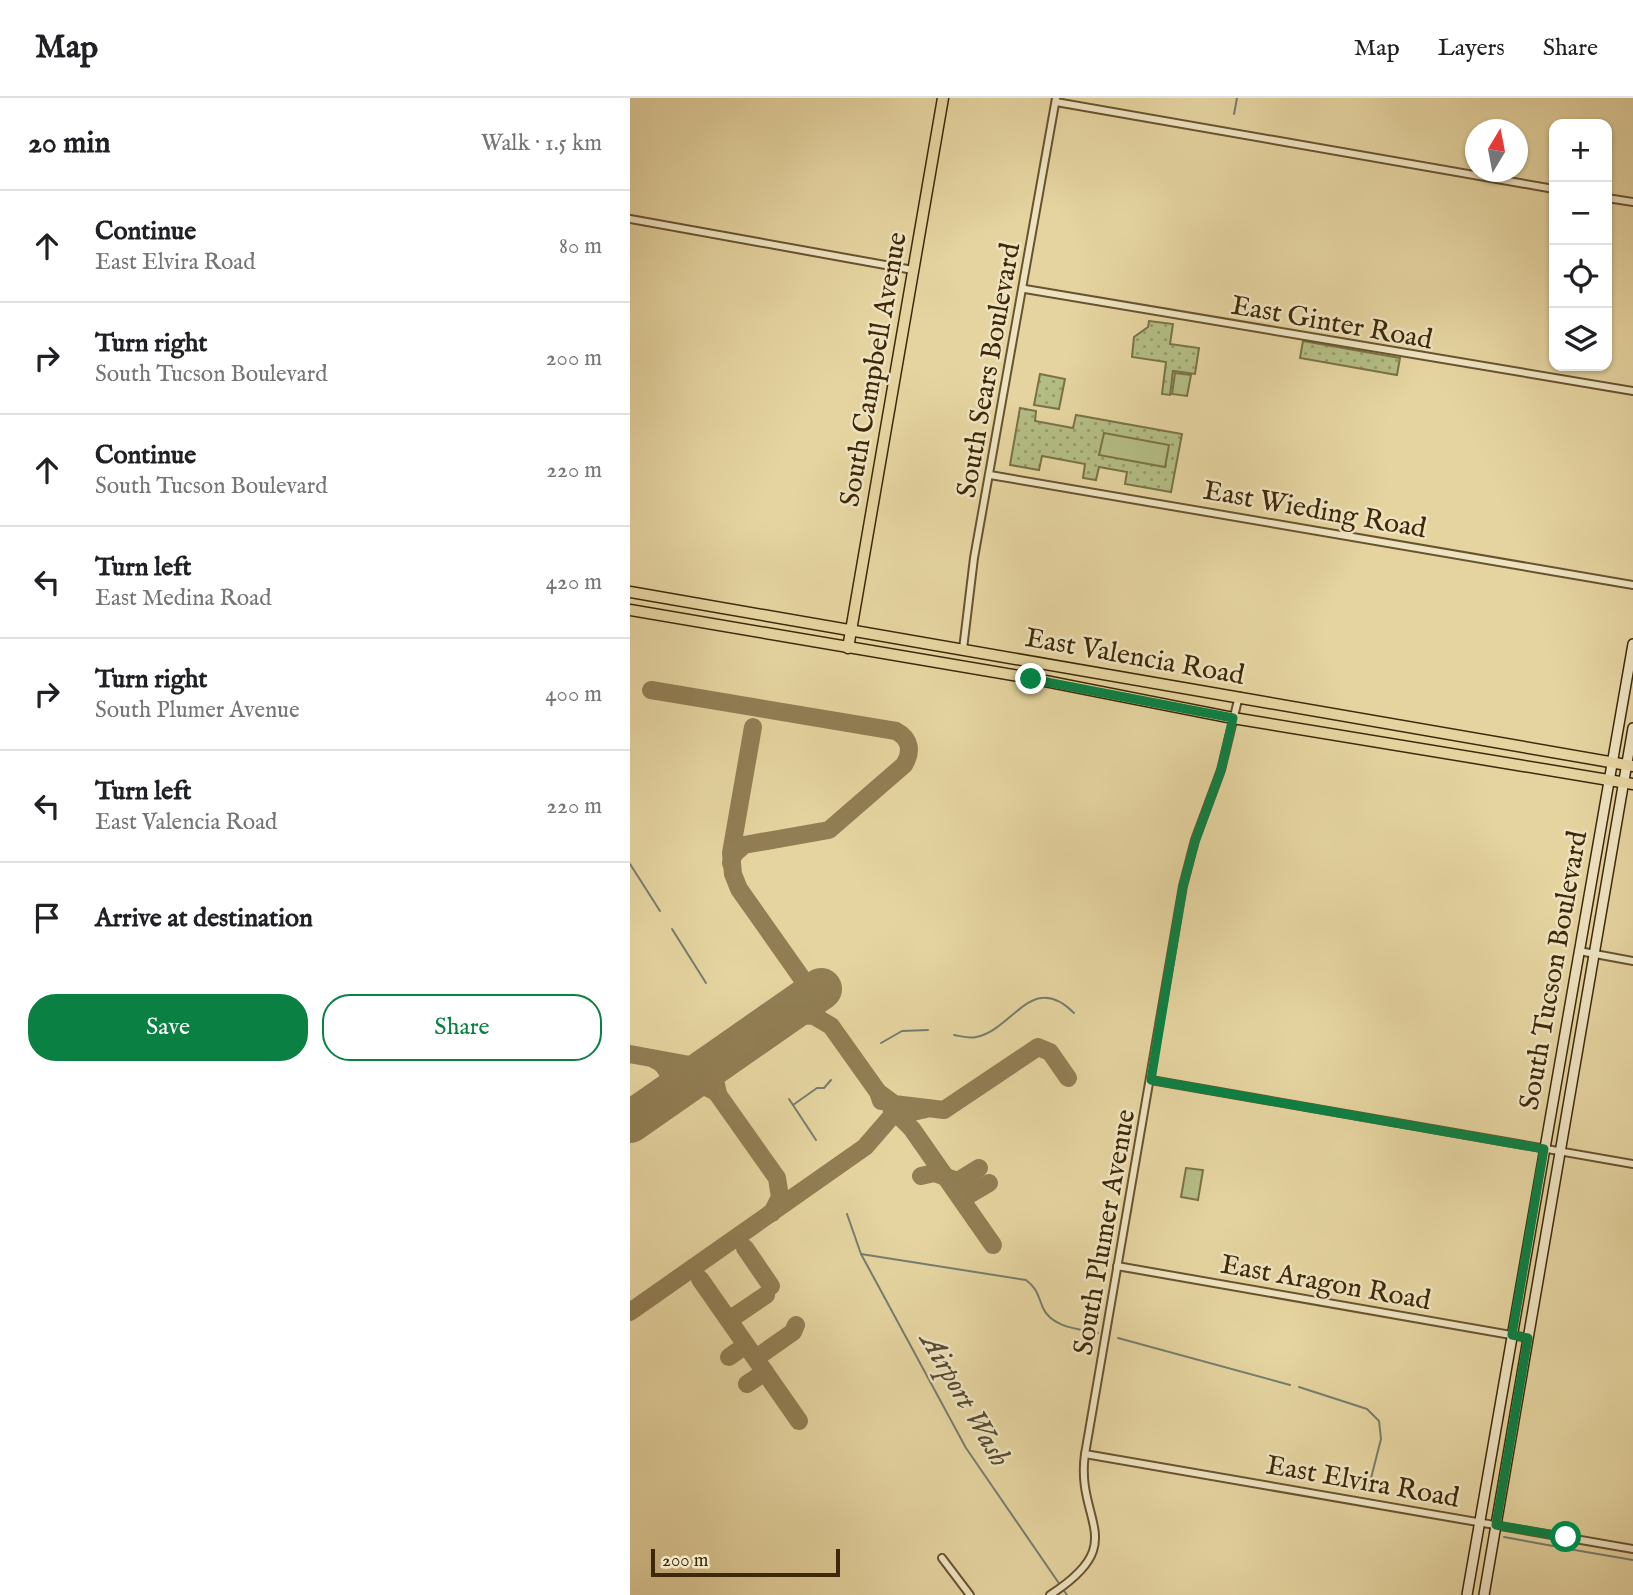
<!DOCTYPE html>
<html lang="en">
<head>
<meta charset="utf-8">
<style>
	body { margin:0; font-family:"IM FELL English",serif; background:#f6f6f6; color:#202124 }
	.controls { position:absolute; right:21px; top:21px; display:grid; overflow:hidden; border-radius:14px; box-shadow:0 2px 5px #0004 }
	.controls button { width:63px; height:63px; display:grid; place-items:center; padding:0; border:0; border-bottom:2px solid #e0e0e0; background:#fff; color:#202124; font:35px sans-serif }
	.compass { position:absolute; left:835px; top:21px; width:63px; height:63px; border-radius:50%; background:#fff; box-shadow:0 2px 5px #0004; rotate:10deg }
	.scale { position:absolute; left:21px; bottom:18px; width:189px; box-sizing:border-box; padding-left:7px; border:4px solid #3e2809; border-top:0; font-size:19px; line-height:24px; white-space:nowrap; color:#3e2809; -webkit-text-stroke:5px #eee3c1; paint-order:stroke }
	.stop { position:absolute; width:21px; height:21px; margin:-16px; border:5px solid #0b8043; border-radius:50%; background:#fff }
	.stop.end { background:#0b8043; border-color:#fff; box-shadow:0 2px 7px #0008 }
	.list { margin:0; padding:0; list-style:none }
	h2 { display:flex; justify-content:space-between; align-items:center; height:91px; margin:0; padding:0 28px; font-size:30px }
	h2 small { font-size:23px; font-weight:400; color:#757577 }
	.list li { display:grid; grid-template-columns:46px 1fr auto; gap:21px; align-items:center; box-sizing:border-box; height:112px; padding:0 28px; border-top:2px solid #e0e0e0 }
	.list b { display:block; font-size:26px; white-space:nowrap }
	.list p { margin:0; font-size:23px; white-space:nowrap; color:#757577 }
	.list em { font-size:23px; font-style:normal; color:#757577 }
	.actions { display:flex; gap:14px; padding:21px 28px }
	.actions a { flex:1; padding:16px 0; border:2px solid #0b8043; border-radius:28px; text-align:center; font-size:24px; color:#0b8043 }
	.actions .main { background:#0b8043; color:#fff }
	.icon { flex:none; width:38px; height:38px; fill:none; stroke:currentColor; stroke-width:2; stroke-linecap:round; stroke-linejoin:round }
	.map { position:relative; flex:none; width:1003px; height:1497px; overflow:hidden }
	header { display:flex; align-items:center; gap:42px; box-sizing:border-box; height:98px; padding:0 35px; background:#fff; border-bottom:2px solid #e0e0e0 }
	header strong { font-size:33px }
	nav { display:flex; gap:38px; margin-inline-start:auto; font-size:24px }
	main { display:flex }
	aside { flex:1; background:#fff }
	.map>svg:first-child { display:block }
	.grass { fill:url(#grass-dots); stroke:#797246; stroke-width:2 }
	.garden { fill:#b4bd84; stroke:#797246; stroke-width:2 }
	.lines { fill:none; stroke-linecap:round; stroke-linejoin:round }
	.stream { stroke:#767d6e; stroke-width:2 }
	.taxiway { stroke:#927e54; stroke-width:18 }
	.runway { stroke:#927e54; stroke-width:42 }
	.street-casing { stroke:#68532f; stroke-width:10 }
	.secondary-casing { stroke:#3e2809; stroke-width:12 }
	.primary-casing { stroke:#3e2809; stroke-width:13 }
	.street { stroke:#eee3c1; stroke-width:6 }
	.secondary { stroke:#eee3c1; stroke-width:9 }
	.primary { stroke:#e5d4a0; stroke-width:10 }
	.route { stroke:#0b8043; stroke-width:9 }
	.labels { text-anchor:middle; stroke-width:5; stroke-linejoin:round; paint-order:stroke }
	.street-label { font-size:28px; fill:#3e2809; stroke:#eee3c1 }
	.water-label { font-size:30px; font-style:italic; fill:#564b33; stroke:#eee3c1 }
</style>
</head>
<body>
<header>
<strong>Map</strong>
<nav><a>Map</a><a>Layers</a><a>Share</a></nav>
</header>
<main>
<aside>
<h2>20 min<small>Walk · 1.5 km</small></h2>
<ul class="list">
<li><svg class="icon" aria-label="ahead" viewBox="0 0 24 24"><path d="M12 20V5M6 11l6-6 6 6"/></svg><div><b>Continue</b><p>East Elvira Road</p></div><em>80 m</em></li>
<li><svg class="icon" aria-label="right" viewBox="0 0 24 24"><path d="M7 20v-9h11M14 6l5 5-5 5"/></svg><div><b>Turn right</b><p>South Tucson Boulevard</p></div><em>200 m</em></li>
<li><svg class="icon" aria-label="ahead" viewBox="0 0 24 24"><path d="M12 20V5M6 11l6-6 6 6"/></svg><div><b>Continue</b><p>South Tucson Boulevard</p></div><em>220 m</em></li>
<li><svg class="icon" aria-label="left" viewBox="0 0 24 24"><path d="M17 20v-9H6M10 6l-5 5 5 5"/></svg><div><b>Turn left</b><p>East Medina Road</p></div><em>420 m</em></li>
<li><svg class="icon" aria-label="right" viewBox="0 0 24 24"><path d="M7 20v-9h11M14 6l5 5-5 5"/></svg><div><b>Turn right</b><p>South Plumer Avenue</p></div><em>400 m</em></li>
<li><svg class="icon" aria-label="left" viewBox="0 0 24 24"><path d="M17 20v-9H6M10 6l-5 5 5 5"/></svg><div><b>Turn left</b><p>East Valencia Road</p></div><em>220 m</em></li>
<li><svg class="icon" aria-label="arrive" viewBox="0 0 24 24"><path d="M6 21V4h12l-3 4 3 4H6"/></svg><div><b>Arrive at destination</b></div></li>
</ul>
<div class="actions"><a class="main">Save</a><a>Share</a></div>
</aside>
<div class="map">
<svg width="1003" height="1497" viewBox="0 0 1003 1497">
	<defs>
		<pattern id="grass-dots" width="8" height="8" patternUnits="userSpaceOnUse" patternTransform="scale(1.75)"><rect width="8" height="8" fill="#b4bd84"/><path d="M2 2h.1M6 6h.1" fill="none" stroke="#949a6a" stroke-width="1.8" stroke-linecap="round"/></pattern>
	</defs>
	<rect width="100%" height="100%" fill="#e5d4a0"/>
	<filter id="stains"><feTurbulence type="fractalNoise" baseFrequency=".00286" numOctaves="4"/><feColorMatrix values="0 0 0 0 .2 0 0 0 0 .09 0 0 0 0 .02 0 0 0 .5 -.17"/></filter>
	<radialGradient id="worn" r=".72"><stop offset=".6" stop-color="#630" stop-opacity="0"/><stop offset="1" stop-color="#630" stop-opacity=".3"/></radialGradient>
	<g class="grass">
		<path d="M519,223L543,226L540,246L569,250L565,276L543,273L540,297L532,296L536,264L502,259L504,239L518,229Z"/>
		<path d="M673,243L770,260L767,277L670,260Z"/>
		<path d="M410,276L435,281L429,311L404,307Z"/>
		<path d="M390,310L406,313L405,323L443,330L446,317L552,336L541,394L495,386L497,374L469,369L466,382L453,380L455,366L412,358L409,372L380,367Z"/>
	</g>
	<g class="garden">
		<path d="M545,275L561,277L557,298L542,296Z"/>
		<path d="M474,335L539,347L535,369L469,357Z"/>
		<path d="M556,1070L573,1072L568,1102L551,1099Z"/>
	</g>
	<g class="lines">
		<g class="stream">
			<path d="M604,16L607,0"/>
			<path d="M0,766L30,813"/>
			<path d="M42,831L76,885"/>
			<path d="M324,937C331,938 339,941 346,939C383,932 402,872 444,915"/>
			<path d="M251,945L272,933L298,932"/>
			<path d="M159,1001L186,1042"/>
			<path d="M163,1007L187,990H194L201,982"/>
			<path d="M217,1116L231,1156L336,1350L437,1497"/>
			<path d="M231,1156L396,1182C407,1190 408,1198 413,1210C422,1230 450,1231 468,1235"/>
			<path d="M488,1240L660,1287"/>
			<path d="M669,1289L737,1311L749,1323L751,1341L738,1392"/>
			<path d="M874,1439L923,1448"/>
			<path d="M933,1450L1003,1462"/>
		</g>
		<g class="taxiway">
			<path d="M21,592L266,633C281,641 282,654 274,667L199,732L114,747L104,756L101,765"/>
			<path d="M123,629L101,755L103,776L109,791L183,896"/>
			<path d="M154,916L184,918L201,928L248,994L251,1003"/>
			<path d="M0,956L60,967L72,974L147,1080L150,1099L142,1115"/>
			<path d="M24,961C43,970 42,987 31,1002"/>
			<path d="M50,989L70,986L86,994"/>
			<path d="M248,994L264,1006L314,1012L408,949L420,954L438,980"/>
			<path d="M88,996L85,982L92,960"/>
			<path d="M261,1010L282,1031L363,1147"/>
			<path d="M291,1078L304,1075L328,1083L349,1070"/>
			<path d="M326,1093L337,1098L359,1085"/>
			<path d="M115,1150L141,1188"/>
			<path d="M70,1181L169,1323"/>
			<path d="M0,1214L235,1049L261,1019L296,1011"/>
			<path d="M99,1222L136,1197"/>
			<path d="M99,1259L116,1247"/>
			<path d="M126,1260L163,1234L166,1227"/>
			<path d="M117,1286L135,1274"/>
		</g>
		<path class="runway" d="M0,1024L191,891"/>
		<g class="street-casing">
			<g id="street">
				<path d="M426,4L924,91"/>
				<path d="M977,100L1003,104"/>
				<path d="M0,121L283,172"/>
				<path d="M395,191L1003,293"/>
				<path d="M360,377L1003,487"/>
				<path d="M333,551L344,460L426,0"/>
				<path d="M949,853L1003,863"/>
				<path d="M521,982L1003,1066"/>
				<path d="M487,1168L898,1240"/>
				<path d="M455,1356L1003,1451"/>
				<path d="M312,1460L340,1497"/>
				<path d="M420,1497C502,1444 445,1424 455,1356L553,788L565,742L591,672L609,598"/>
			</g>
		</g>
		<g class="secondary-casing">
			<g id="secondary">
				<path d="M837,1497L1003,546"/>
				<path d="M854,1497L1003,630"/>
			</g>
		</g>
		<g class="primary-casing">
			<g id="primary">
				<path d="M0,494L1003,668"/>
				<path d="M0,512L395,579L603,620L1003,686"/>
				<path d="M218,550L313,0"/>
			</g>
		</g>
		<use href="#street" class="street"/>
		<use href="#secondary" class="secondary"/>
		<use href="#primary" class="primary"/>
	</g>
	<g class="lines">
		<path class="route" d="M401,581L603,620L591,672L565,744L553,788L521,982L914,1051L882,1237L898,1240L866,1427L936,1439"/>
	</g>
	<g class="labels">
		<g class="street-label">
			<text transform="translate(702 223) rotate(10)" y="10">East Ginter Road</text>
			<text transform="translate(242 271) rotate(-80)" y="10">South Campbell Avenue</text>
			<text transform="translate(357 272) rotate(-80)" y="10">South Sears Boulevard</text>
			<text transform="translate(685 410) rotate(10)" y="10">East Wieding Road</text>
			<text transform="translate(505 557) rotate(10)" y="10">East Valencia Road</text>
			<text transform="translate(922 872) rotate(-80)" y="10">South Tucson Boulevard</text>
			<text transform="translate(473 1134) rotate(-80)" y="10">South Plumer Avenue</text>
			<text transform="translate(696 1183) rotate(10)" y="10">East Aragon Road</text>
			<text transform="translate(733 1382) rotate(10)" y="10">East Elvira Road</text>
		</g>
		<g class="water-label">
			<text transform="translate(336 1301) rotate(60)" y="10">Airport Wash</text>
		</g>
	</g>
	<rect width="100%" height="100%" filter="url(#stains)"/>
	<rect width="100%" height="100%" fill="url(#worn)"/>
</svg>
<div class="controls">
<button>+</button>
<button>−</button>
<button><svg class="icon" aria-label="locate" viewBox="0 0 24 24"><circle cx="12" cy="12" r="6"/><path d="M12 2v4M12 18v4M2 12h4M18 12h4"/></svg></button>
<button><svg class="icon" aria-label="layers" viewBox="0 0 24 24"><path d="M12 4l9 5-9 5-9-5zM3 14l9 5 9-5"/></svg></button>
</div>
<svg class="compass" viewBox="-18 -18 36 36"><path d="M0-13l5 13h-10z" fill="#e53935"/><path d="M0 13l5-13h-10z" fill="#757577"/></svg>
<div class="scale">200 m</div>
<div class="stop" style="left:936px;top:1439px"></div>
<div class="stop end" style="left:401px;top:581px"></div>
</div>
</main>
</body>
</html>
